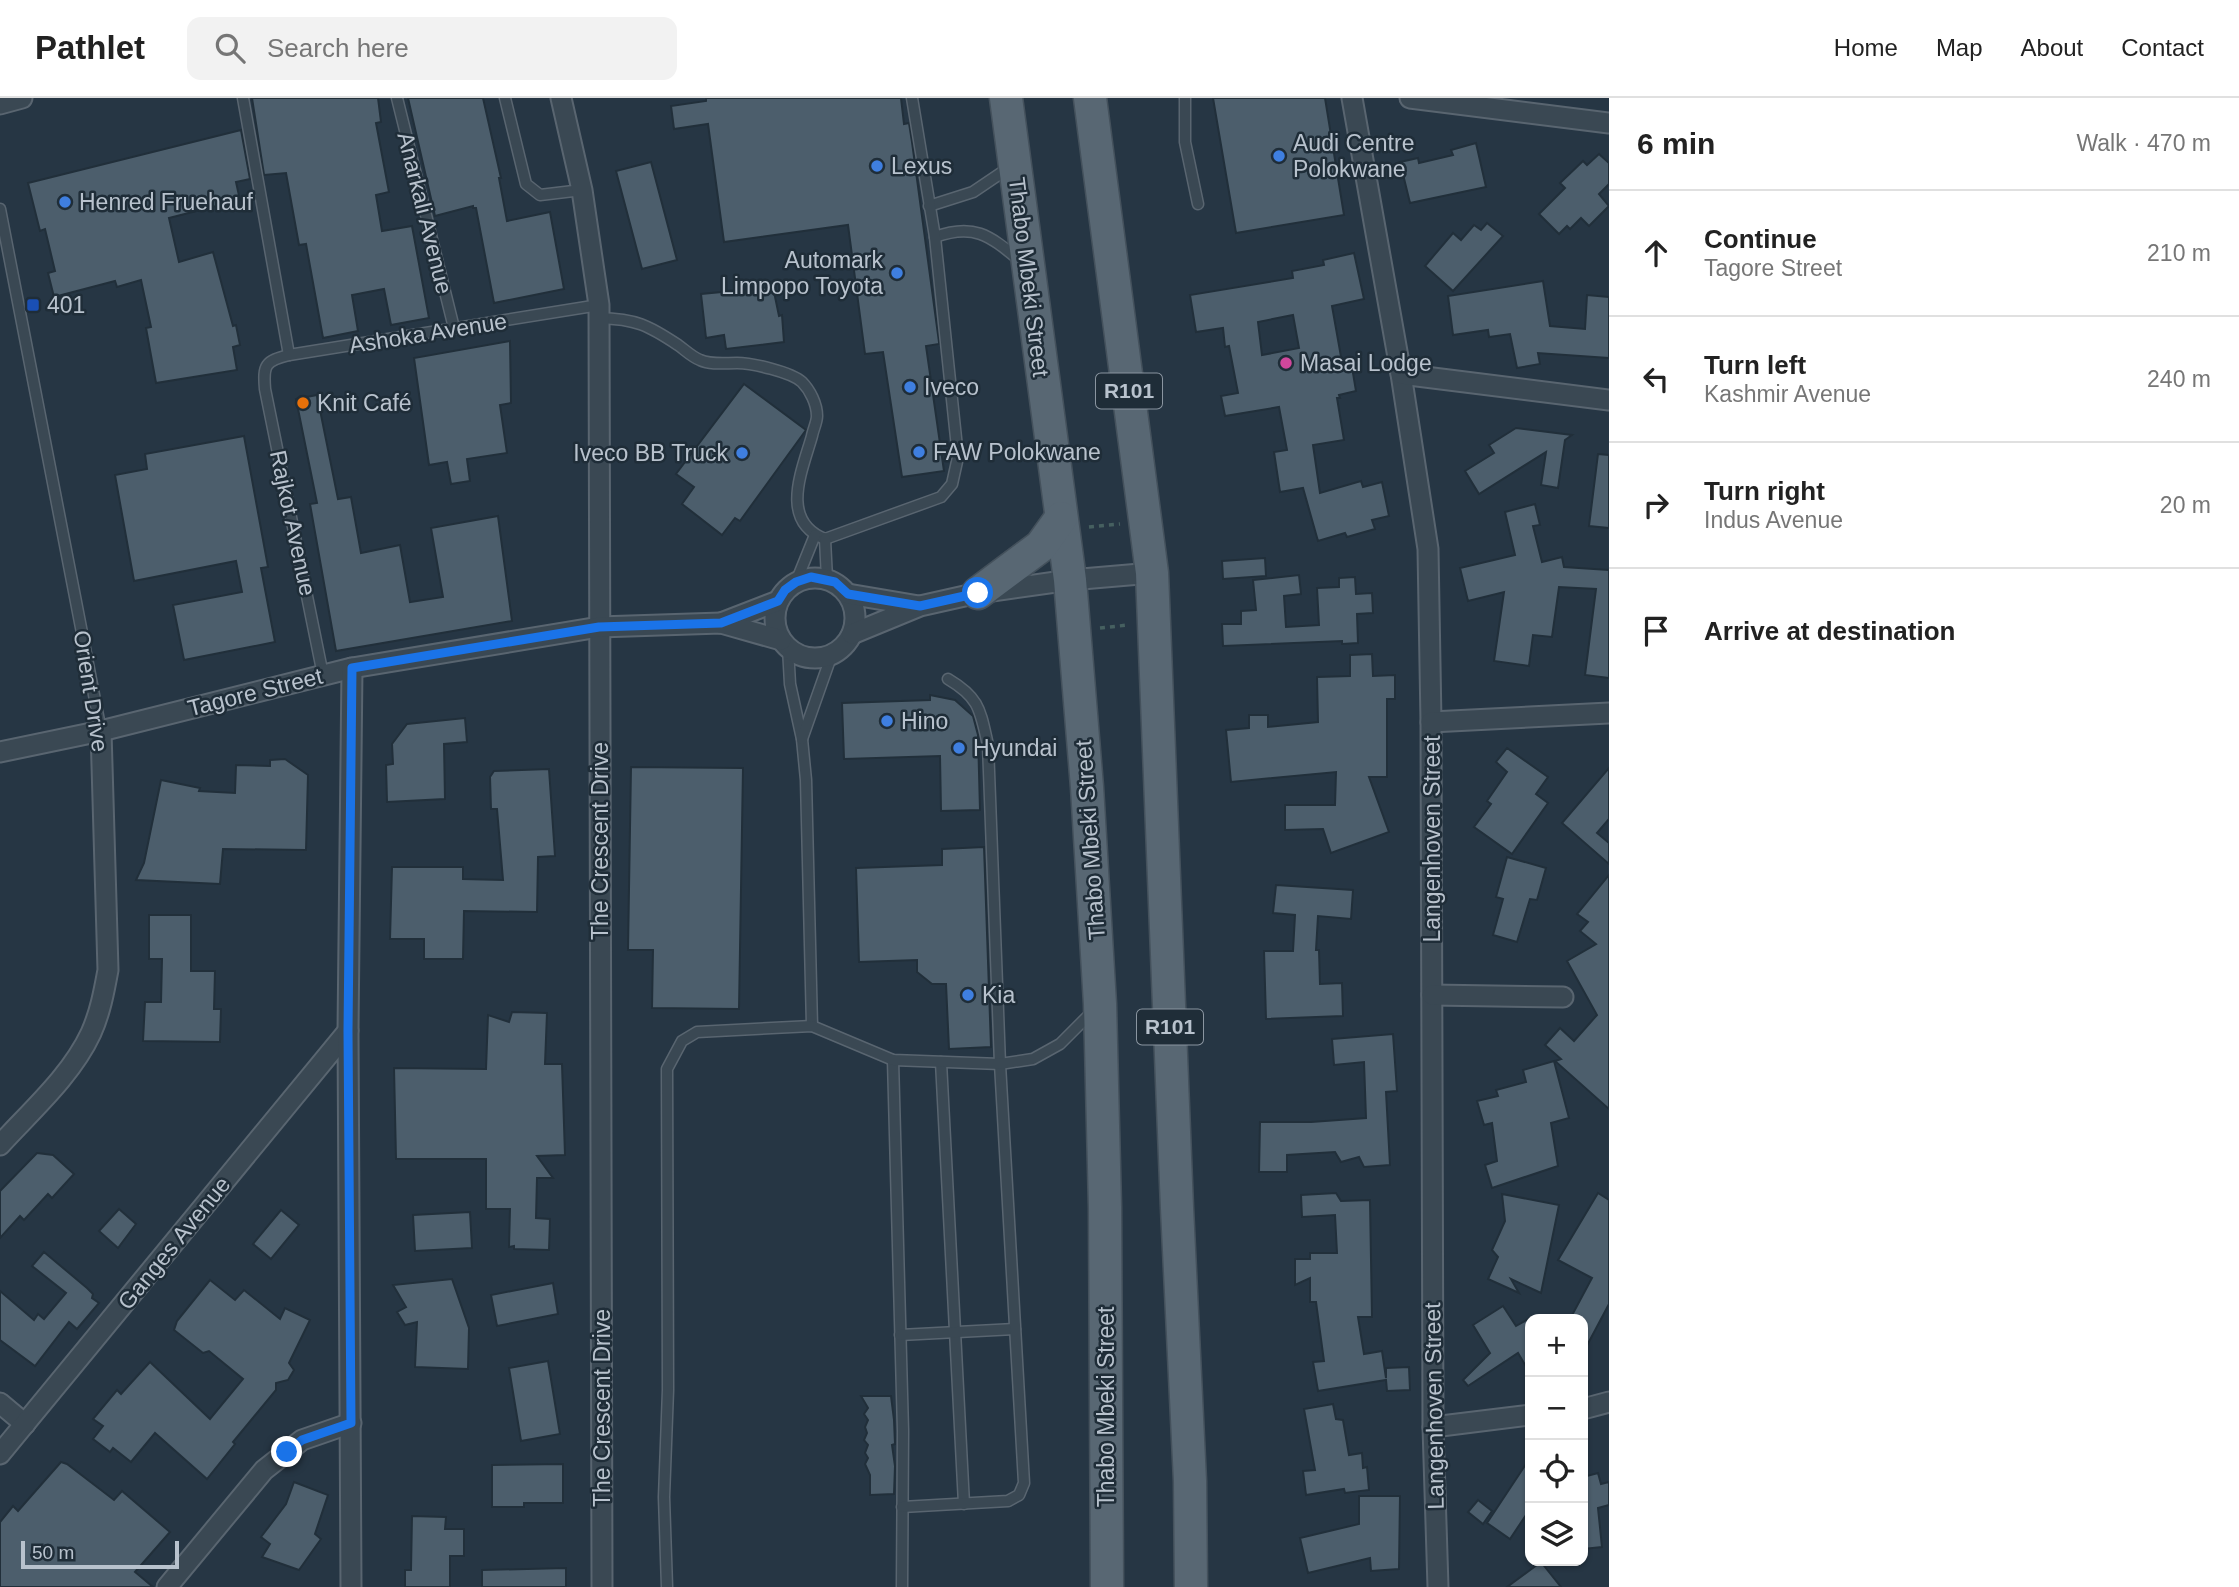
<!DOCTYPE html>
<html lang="en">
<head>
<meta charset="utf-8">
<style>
	body { margin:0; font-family:Helvetica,sans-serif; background:#f2f2f2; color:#222 }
	.controls { position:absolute; right:21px; bottom:21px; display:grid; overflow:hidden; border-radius:14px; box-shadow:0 2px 5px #0004 }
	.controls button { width:63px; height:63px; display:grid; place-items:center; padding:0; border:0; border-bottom:2px solid #e0e0e0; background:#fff; color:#222; font:35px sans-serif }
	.scale { position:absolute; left:21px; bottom:18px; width:158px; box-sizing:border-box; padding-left:7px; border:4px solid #b8c2cd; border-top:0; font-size:19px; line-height:24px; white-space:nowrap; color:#b8c2cd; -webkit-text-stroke:5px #1f2d38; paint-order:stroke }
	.stop { position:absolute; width:21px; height:21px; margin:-16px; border:5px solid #1a73e8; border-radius:50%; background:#fff }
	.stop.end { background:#1a73e8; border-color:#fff; box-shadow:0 2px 7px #0008 }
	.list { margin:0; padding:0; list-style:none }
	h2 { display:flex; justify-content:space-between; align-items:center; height:91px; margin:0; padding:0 28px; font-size:30px }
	h2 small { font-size:23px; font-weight:400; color:#767676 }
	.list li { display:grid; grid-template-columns:46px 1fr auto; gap:21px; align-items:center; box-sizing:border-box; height:126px; padding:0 28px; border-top:2px solid #e0e0e0 }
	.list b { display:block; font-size:26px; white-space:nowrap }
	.list p { margin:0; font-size:23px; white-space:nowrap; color:#767676 }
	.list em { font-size:23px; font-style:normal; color:#767676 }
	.icon { flex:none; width:38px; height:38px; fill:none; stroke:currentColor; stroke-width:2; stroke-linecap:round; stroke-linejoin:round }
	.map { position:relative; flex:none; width:1609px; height:1489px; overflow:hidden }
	header { display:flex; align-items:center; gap:42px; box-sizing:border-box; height:98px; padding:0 35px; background:#fff; border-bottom:2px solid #e0e0e0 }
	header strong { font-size:33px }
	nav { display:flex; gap:38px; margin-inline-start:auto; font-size:24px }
	.search { width:490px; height:63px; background:#f2f2f2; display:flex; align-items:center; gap:18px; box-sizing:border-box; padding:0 24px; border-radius:14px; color:#767676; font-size:26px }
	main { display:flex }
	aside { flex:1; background:#fff }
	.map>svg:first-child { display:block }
	.building { fill:#4c5e6c; stroke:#212f3a; stroke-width:2; fill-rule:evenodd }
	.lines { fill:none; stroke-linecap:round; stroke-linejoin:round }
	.service-casing { stroke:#596570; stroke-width:13 }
	.minor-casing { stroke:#596570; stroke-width:23 }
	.primary-casing { stroke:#44515c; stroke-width:35 }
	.path { stroke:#466060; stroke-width:3.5; stroke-dasharray:5 5; stroke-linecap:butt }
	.service { stroke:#3a4853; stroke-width:10 }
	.minor { stroke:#3a4853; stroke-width:19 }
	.primary { stroke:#586773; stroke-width:32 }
	.route { stroke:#1a73e8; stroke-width:9 }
	.shop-dot { fill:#3f7fe0; stroke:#1f2d38; stroke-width:2.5 }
	.transit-dot { fill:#1a4fb4; stroke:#1f2d38; stroke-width:2.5 }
	.hotel-dot { fill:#d1479c; stroke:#1f2d38; stroke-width:2.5 }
	.food-dot { fill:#e8710a; stroke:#1f2d38; stroke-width:2.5 }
	.labels { text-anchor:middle; stroke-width:5; stroke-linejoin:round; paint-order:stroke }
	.shield { fill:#1f2d38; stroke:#8a95a0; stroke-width:2 }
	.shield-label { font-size:21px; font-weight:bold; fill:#b8c2cd }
	.poi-label { font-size:23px; fill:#b8c2cd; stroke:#1f2d38; text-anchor:start }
	.street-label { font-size:23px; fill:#b8c2cd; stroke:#1f2d38 }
</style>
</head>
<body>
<header>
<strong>Pathlet</strong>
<div class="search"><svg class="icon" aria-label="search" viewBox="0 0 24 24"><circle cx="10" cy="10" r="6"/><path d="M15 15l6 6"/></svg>Search here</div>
<nav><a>Home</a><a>Map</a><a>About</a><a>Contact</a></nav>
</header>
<main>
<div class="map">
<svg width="1609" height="1489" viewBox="0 0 1609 1489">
	<rect width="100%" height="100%" fill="#263644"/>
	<g class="building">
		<path d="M252,0H378L381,24L376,25L389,94L376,97L382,133L412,128L429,220L391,227L384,191L352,197L358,233L323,240L306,146L299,147L286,75L264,77Z"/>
		<path d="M408,0H483L501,80H499L507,123L550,114L564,191L494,205L476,110H473V108L435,118Z"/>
		<path d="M706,0H901L904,26L909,25L912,44L939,244V246L926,248L944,373L902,379L883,254L865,256L848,127L724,144L708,26L674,31L671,8L706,3Z"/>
		<path d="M1213,0H1325L1344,117L1236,135Z"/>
		<path d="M241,32L250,81L236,84L240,102L169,120L179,164L213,154L233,228L236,227L240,247L233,249L237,272L156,285L146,230L151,229L141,182L117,189L115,183L54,199L48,175L55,173L45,131L40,133L28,85Z"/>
		<path d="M1476,45L1486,89L1410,105L1400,64L1418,60L1419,65L1453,57L1451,52Z"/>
		<path d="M1599,56L1609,65V86L1599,96L1609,108L1589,128L1581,120L1570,131L1567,128L1559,136L1539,116L1565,90L1560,85L1583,63L1587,67Z"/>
		<path d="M651,64L677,162L642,171L616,73Z"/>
		<path d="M1487,125L1503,138L1453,193L1425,168L1453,135L1461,142L1474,127L1481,132Z"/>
		<path d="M1354,155L1364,201L1332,208L1343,270L1352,269L1356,293L1339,297L1340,300H1337L1344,342L1313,347L1320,395L1361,383L1363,389L1382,384L1389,418L1372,422L1375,431L1347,439L1345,435L1318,443L1303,390L1280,394L1274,354L1287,352L1279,309L1225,318L1221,298L1238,295L1229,248L1225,249L1223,230L1196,234L1190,197L1293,180L1292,173L1324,167L1323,162ZM1293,217L1299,250L1262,257L1258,224Z"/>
		<path d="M1543,183L1550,228L1585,231L1587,197L1609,199V260L1538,255L1540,266L1517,270L1510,236L1489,239L1488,232L1453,237L1448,198Z"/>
		<path d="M773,189L779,218L782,217L784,244L726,251L724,237L706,240L701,196Z"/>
		<path d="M510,243L511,305L500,307L507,355L467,361L470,383L451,386L447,364L429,367L414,260Z"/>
		<path d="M744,286L806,332L740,423L735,420L722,437L682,406L694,389L676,376Z"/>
		<path d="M317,297L338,401L351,399L361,455L400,447L410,504L443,499L431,430L498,418L512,523L336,553L310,406L317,405L296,301Z"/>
		<path d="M1516,330L1572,337L1565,342L1558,390L1541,387L1546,354L1479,396L1465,373L1494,355L1489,347Z"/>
		<path d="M244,338L268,469L261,470L275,544L184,562L173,507L242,494L236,463L134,483L115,377L147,371L145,356Z"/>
		<path d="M1598,356L1609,357V430L1589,428Z"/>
		<path d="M1535,406L1540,427L1533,428L1542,464L1562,459L1564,469L1609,472V580L1585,577L1596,491L1559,489L1552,539L1533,537L1529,568L1494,563L1504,494L1468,503L1460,470L1515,457L1505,414Z"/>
		<path d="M1265,460L1266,478L1223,481L1222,463Z"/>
		<path d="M1299,477L1301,496L1284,498L1286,529L1319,527L1317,490L1339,489V480L1355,479L1356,496L1372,495L1373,515L1357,516L1358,545L1342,546V543L1223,548L1222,526H1241V513L1256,512L1253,482Z"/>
		<path d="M1372,556L1373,578L1395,577V601H1387V679H1369L1389,734L1331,755L1323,731L1285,732V707H1335L1336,674L1231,684L1226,632L1249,630V617H1268V629L1318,624L1317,579L1350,578V557Z"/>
		<path d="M930,597L955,602L973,618L978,637L980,712L941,713L940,658L844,661L842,605L930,602Z"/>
		<path d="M465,620L467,644L444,646L445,701L387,704L386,667L393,666L392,646L407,626Z"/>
		<path d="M1507,650L1548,679L1536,696L1548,705L1512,756L1474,729L1491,706L1487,703L1507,674L1496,664Z"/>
		<path d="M285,661L308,677L306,752L223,751L220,786L136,782L144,765L161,682L200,690L199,693L235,695L236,667L270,668V662Z"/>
		<path d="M631,669L743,670L739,911L652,910L653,852H628Z"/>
		<path d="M1609,670V721L1597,735L1609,745V766L1562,725Z"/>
		<path d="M549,671L555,758L538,759L537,814L464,813L463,861H424V841H390L392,769H463V781L503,782L497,711H491L490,679L494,673Z"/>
		<path d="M984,749L991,949L949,951L946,886H932L917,874V862L859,864L856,770L942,767V751Z"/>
		<path d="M1507,759L1546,770L1537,802L1530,801L1517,844L1493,837L1503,801L1496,799Z"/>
		<path d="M1609,777V1011L1555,963L1561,961L1545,947L1560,930L1574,943L1597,917L1567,863L1596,846L1580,833L1588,824L1577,816Z"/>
		<path d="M1276,787L1353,792L1351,821L1318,818L1316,852H1319L1320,886L1342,885L1343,918L1266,921L1264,853H1293L1295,817L1273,815Z"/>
		<path d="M149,817H191V873H215L214,911H221L220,944L143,943L145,904H161L162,861H149Z"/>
		<path d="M512,914L547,915L545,966H562L565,1057L537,1058L553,1080H537L536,1120L550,1121L549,1152L514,1151V1148L509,1149L510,1111H486V1061H396L394,970L486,971L488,917L509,924Z"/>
		<path d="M1393,936L1397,993L1386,994L1390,1067L1364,1069L1359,1059L1341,1064L1335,1054L1287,1057V1074H1259L1260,1024H1311L1366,1020L1364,964L1334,967L1332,941Z"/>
		<path d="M1554,963L1569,1020L1551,1025L1558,1068L1492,1090L1485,1067L1497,1063L1492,1025L1484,1027L1477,1003L1498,998L1496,992L1526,984L1523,972Z"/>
		<path d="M37,1055L53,1057L74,1076L52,1100L48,1096L24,1122L20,1118L0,1140V1093Z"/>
		<path d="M1336,1095L1341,1103L1370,1102L1372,1219H1358L1364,1256L1382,1253L1386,1280V1270L1409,1269L1410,1292L1387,1293L1386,1282L1318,1293L1313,1264L1324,1263L1316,1204H1310V1180L1295,1187V1161H1310V1155H1337L1335,1117L1302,1119L1301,1097Z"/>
		<path d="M1598,1095L1609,1102V1206L1583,1255V1221H1570L1592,1180L1558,1162Z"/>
		<path d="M1502,1096L1559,1107L1541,1195L1511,1181L1519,1195L1488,1181L1498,1159L1492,1152L1505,1123Z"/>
		<path d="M119,1111L136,1126L118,1150L99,1133Z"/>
		<path d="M281,1112L299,1127L271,1161L253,1146Z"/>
		<path d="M470,1114L472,1150L415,1153L413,1117Z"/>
		<path d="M44,1154L87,1190L93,1196L92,1200L99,1205L77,1231L69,1224L35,1268L0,1242V1193L34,1222L38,1216L44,1221L66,1195L32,1168Z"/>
		<path d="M452,1181L469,1230L468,1271L415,1269L417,1224L405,1227L397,1214L406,1209L393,1187Z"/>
		<path d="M210,1182L235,1202L244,1192L280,1221L285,1210L310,1222L289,1265L294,1272L288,1282L276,1285V1292L233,1344L235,1346L207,1381L155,1335L131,1364L113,1350L110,1354L93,1341L103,1328L93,1321L117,1292L121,1296L150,1264L210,1321L243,1281L209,1253L203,1255L174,1232L177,1223Z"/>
		<path d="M553,1185L558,1216L497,1228L491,1197Z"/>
		<path d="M1503,1208L1516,1228L1530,1220V1275L1518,1255L1468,1288L1463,1282L1490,1255L1473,1227Z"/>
		<path d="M548,1263L560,1336L521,1343L509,1270Z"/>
		<path d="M861,1298H891L894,1322L895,1346L892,1347L895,1368L894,1396L870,1397V1377L865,1366L868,1360L865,1355L868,1347L864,1342L867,1335L865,1329L868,1322L864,1316L868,1310Z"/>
		<path d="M1333,1306L1336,1321L1343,1322L1349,1357L1362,1355L1363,1370L1367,1369L1369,1392L1345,1395L1344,1391L1306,1397L1303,1373L1315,1372L1304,1311Z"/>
		<path d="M1530,1360V1411L1510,1441L1487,1425Z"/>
		<path d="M61,1364L67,1366L114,1402L122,1393L170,1434L135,1474L153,1489H0V1424L13,1408L18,1413Z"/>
		<path d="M563,1366V1405H524V1409H492V1367Z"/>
		<path d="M1598,1375L1601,1386L1609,1384V1407L1598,1410L1602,1449L1583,1451V1379Z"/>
		<path d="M294,1384L328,1397L315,1436L321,1441L299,1472L262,1459L270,1446L261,1439L286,1406Z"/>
		<path d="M1359,1398H1400L1399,1471L1371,1473L1370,1460L1308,1475L1300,1440L1359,1426Z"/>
		<path d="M1478,1402L1492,1413L1483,1426L1468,1414Z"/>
		<path d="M412,1418L446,1419L445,1431H464V1458H450V1489H405V1472H411Z"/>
		<path d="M1541,1464L1561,1489H1507Z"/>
		<path d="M566,1470V1489H482V1472Z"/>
	</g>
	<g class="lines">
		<g class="service-casing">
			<g id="service">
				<path d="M243,0L289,257"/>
				<path d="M397,0L454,230"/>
				<path d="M505,0L526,86L540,97L582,92"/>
				<path d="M1185,0V44L1198,106"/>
				<path d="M929,108L973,94L1010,69"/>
				<path d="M0,111L101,633"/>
				<path d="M935,139C973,125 989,137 1018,161"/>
				<path d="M599,220C636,221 648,227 678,247C685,252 692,259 700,262C711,267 725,265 737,265C752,265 791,274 802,284C810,292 817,306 817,318C817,324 813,332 812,338C802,373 779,423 825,441L941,399L952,386L958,359L935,139L912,0"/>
				<path d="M825,441L827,481"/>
				<path d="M796,484L815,437"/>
				<path d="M788,550L790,586L802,641L806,682L812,928"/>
				<path d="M323,577L265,291C263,267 265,263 289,257L599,207"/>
				<path d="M802,641L832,556"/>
				<path d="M893,962L903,1333L902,1489"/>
				<path d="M941,964L964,1406"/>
				<path d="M900,1237L1015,1231"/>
				<path d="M902,1409L1008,1403L1019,1397L1024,1385L1000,966L988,647C980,612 980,600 948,581"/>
				<path d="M667,1489L664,1399L668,1292L667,971L682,943L697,934L812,928L893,962L1000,966L1033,961L1060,946L1092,914"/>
			</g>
		</g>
		<g class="minor-casing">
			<g id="minor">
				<path d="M561,0L582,92L599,207L602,1489"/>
				<path d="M1352,0L1401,276L1428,451L1431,624L1433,1329L1438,1489"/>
				<path d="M1410,0L1609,25"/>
				<path d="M0,6L22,0"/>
				<path d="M1401,276L1609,302"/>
				<circle cx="815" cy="520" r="40"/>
				<path d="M848,496L919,508"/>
				<path d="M721,525L778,503"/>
				<path d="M852,536L920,508L978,495L1070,482L1152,475"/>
				<path d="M1431,624L1609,615"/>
				<path d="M0,654L101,633L352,570L599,529L721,525L781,542"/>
				<path d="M1432,897L1563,899"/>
				<path d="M0,1047C31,1013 71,978 91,935C100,915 104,894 108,872L101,633"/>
				<path d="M0,1305L25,1326"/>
				<path d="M1583,1311L1609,1304"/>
				<path d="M1433,1329L1530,1317"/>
				<path d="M0,1356L348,933"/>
				<path d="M167,1489L264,1372L302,1342L351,1325"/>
				<path d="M351,1489L348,933L352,570"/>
			</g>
		</g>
		<g class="primary-casing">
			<g id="primary">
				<path d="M1006,0L1070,482L1087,689L1100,906L1105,1109L1107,1489"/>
				<path d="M1090,0L1152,475L1177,1110L1190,1383L1191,1489"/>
				<path d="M978,495L1041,448L1061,420"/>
			</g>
		</g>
		<g class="path">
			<path d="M1089,429L1120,426"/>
			<path d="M1100,530L1128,527"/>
		</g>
		<use href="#service" class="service"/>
		<use href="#minor" class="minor"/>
		<use href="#primary" class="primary"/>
	</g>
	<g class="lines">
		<path class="route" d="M287,1354L302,1342L351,1325L348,933L352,570L599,529L721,525L778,503L785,492L796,484L811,479L835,484L848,496L920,508L978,495"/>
	</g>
	<g class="shop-dot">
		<circle cx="1279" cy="58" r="7"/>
		<circle cx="877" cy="68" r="7"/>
		<circle cx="65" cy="104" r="7"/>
		<circle cx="897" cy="175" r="7"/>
		<circle cx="910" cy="289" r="7"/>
		<circle cx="919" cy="354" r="7"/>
		<circle cx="742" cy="355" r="7"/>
		<circle cx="887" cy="623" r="7"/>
		<circle cx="959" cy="650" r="7"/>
		<circle cx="968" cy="897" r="7"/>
	</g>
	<rect class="transit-dot" x="26" y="200" width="14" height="14" rx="3.5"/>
	<circle class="hotel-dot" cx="1286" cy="265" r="7"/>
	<circle class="food-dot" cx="303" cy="305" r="7"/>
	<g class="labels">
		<g class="shield">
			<rect x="1096" y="275.5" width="66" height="35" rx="5"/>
			<rect x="1137" y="911.5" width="66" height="35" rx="5"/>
		</g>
		<g class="shield-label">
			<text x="1129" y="300">R101</text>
			<text x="1170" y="936">R101</text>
		</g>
		<g class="poi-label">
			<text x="1293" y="53">Audi Centre<tspan x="1293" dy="26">Polokwane</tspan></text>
			<text x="891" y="76">Lexus</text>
			<text x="79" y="112">Henred Fruehauf</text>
			<text x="883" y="170" text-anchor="end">Automark<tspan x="883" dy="26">Limpopo Toyota</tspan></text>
			<text x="47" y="215">401</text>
			<text x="1300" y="273">Masai Lodge</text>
			<text x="924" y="297">Iveco</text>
			<text x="317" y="313">Knit Café</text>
			<text x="933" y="362">FAW Polokwane</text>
			<text x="728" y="363" text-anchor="end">Iveco BB Truck</text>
			<text x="901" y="631">Hino</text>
			<text x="973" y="658">Hyundai</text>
			<text x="982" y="905">Kia</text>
		</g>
		<g class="street-label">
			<text transform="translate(425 115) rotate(76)" y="8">Anarkali Avenue</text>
			<text transform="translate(1029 179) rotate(83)" y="8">Thabo Mbeki Street</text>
			<text transform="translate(428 235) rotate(-9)" y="8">Ashoka Avenue</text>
			<text transform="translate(293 425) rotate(78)" y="8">Rajkot Avenue</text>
			<text transform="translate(91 593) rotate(81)" y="8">Orient Drive</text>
			<text transform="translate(255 594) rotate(-14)" y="8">Tagore Street</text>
			<text transform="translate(1432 741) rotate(-90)" y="8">Langenhoven Street</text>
			<text transform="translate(1090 742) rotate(-94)" y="8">Thabo Mbeki Street</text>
			<text transform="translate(600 743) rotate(-90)" y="8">The Crescent Drive</text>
			<text transform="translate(174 1145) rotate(-51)" y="8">Ganges Avenue</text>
			<text transform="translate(1434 1308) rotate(-91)" y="8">Langenhoven Street</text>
			<text transform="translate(1106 1309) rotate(-90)" y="8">Thabo Mbeki Street</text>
			<text transform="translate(602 1310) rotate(-90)" y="8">The Crescent Drive</text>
		</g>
	</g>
</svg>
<div class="controls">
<button>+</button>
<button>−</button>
<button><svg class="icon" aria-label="locate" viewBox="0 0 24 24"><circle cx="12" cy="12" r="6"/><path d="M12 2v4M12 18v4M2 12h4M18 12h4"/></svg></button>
<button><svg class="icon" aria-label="layers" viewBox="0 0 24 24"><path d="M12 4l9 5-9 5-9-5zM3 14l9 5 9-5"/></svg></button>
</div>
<div class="scale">50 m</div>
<div class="stop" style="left:978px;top:495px"></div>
<div class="stop end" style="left:287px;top:1354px"></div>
</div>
<aside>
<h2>6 min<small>Walk · 470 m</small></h2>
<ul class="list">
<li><svg class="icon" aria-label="ahead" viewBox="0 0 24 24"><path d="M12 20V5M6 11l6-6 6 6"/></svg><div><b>Continue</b><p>Tagore Street</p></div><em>210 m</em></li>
<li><svg class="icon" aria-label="left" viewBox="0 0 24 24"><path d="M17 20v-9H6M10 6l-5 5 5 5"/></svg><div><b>Turn left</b><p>Kashmir Avenue</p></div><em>240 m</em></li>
<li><svg class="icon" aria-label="right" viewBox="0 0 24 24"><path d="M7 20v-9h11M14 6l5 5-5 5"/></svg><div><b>Turn right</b><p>Indus Avenue</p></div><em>20 m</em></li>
<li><svg class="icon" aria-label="arrive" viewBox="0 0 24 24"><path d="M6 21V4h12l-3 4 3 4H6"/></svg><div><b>Arrive at destination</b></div></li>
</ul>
</aside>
</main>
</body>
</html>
